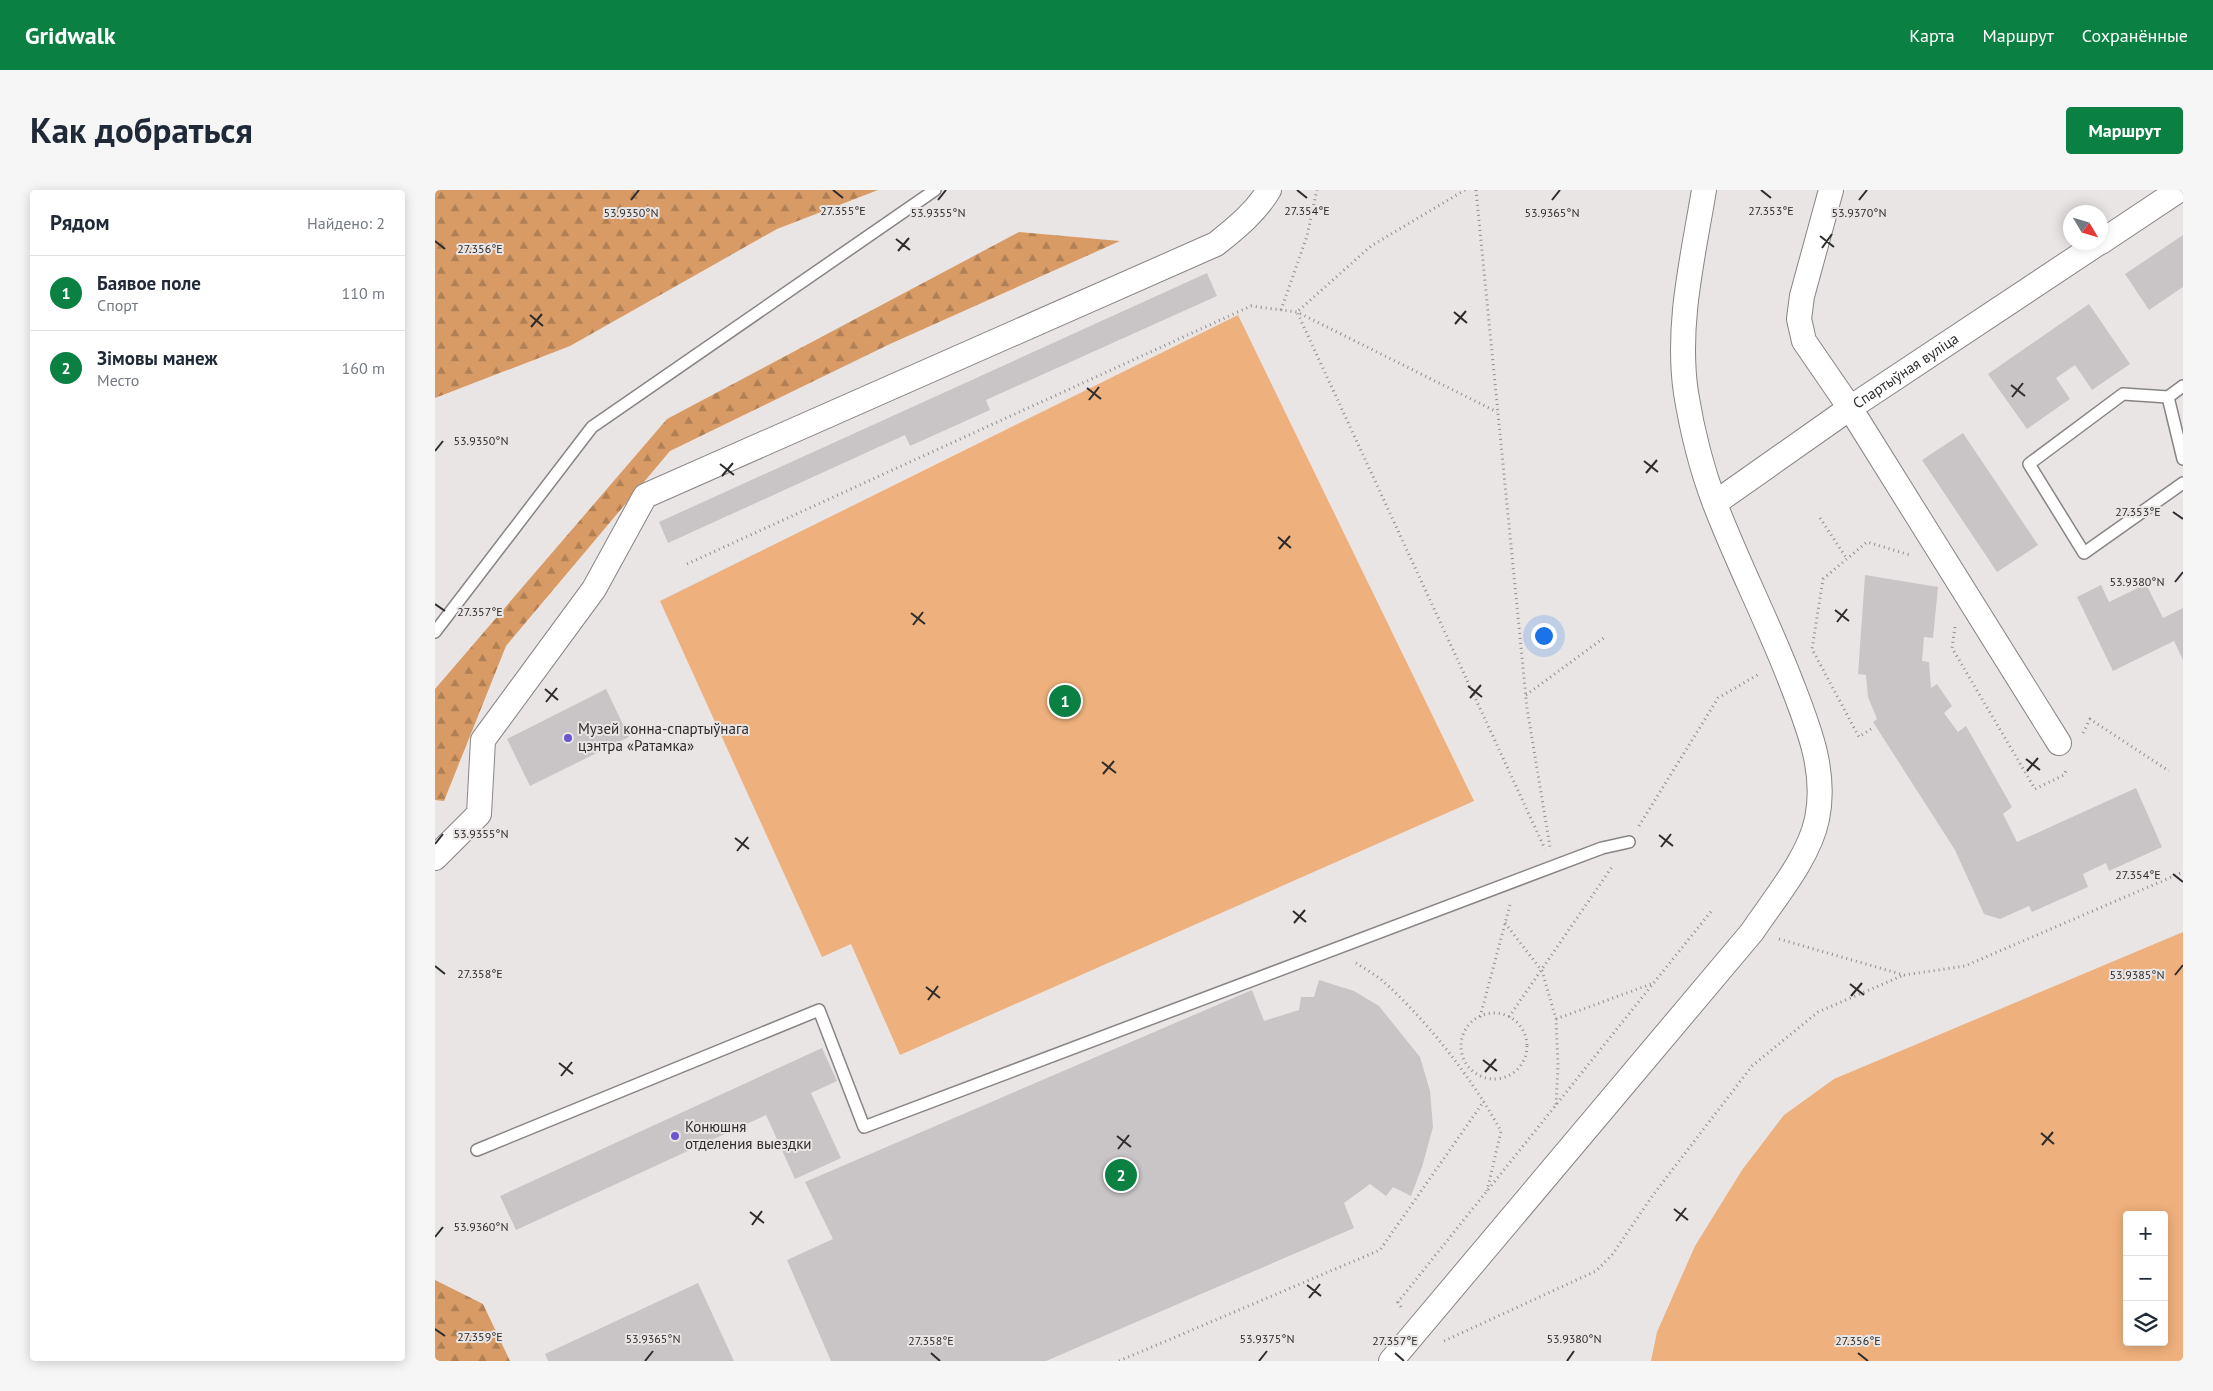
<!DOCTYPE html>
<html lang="ru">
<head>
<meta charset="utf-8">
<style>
	body { margin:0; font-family:"PT Sans",sans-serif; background:#f6f6f7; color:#1f2937 }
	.controls { position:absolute; right:15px; bottom:15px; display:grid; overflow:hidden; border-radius:5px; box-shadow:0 2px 12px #0003 }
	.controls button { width:45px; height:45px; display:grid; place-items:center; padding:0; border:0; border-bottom:1px solid #e0e1e3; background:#fff; color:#1f2937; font:25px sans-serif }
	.compass { position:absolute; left:1628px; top:15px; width:45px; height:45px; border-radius:50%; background:#fff; box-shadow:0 2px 12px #0003; rotate:128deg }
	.you { position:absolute; left:1108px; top:445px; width:18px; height:18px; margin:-12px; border:4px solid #fff; border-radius:50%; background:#1a73e8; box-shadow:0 0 0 8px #1a73e833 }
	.badge { display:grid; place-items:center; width:32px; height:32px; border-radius:50%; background:#0b8043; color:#fff; font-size:16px; font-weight:700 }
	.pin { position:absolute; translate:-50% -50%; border:2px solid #fff; box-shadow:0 1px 5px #0006 }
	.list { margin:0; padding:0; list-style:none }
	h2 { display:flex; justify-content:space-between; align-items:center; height:65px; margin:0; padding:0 20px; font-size:21px }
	h2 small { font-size:16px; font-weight:400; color:#747a83 }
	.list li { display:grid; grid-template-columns:32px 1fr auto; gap:15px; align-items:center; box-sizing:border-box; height:75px; padding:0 20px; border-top:1px solid #e0e1e3 }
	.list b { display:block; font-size:19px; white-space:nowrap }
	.list p { margin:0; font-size:16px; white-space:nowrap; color:#747a83 }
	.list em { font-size:16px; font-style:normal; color:#747a83 }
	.icon { flex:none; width:28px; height:28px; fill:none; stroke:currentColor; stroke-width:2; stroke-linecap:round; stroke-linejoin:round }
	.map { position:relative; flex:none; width:1748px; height:1171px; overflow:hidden; border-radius:5px }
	header { display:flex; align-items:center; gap:30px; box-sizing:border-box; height:70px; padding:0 25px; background:#0b8043; color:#fff }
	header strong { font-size:24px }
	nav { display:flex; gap:28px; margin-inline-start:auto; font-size:18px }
	.intro { display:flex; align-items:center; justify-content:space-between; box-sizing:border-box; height:120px; padding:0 30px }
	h1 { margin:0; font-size:35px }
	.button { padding:12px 22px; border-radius:5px; background:#0b8043; color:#fff; font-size:18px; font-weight:700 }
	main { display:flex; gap:30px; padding:0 30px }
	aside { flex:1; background:#fff; border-radius:5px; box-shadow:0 2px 12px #0003 }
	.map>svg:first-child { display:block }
	.green { fill:#eeb07c; fill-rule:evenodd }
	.forest { fill:url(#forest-firs) }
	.building { fill:#c9c5c6 }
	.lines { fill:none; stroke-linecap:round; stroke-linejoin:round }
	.lane-casing { stroke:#898484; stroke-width:14 }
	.street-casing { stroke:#898484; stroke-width:26 }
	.path { stroke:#928e8e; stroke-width:3; stroke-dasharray:1 4; stroke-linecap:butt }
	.lane { stroke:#fff; stroke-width:11 }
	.street { stroke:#fff; stroke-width:24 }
	.ticks { fill:none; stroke:#2d2b2b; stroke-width:2 }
	.poi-dot { fill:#6b58d1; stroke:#eae5e5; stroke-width:2 }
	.labels { text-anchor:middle; stroke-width:4; stroke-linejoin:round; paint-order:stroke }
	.street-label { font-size:15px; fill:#2d2b2b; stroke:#eae5e5 }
	.poi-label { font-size:15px; fill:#2d2b2b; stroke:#eae5e5; text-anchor:start }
	.ticks-label { font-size:12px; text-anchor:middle; fill:#2d2b2b; stroke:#eae5e5; stroke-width:4; stroke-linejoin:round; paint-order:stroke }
</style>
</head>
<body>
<header>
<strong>Gridwalk</strong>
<nav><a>Карта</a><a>Маршрут</a><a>Сохранённые</a></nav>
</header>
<div class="intro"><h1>Как добраться</h1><a class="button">Маршрут</a></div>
<main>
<aside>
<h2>Рядом<small>Найдено: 2</small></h2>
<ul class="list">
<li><span class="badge">1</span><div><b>Баявое поле</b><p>Спорт</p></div><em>110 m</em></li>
<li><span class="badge">2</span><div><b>Зімовы манеж</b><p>Место</p></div><em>160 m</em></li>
</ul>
</aside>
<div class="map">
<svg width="1748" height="1171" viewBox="0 0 1748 1171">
	<defs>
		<pattern id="forest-firs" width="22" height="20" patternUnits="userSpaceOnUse" patternTransform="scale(1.25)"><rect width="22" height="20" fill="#d99b66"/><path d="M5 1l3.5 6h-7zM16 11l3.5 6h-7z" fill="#b07f54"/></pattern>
	</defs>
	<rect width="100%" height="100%" fill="#eae5e5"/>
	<g class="green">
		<path d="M803,125L1039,611L465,865L416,754L387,767L225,411Z"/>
		<path d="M1748,742V1171H1216L1222,1142L1260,1056L1307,980L1349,925L1399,889ZM1692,1025H1729V1152H1692Z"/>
	</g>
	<g class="forest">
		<path d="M0,0H443L342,39L135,156L0,208Z"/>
		<path d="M584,42L685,51L455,154L235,261L71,456L9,611L0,610V499L232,229Z"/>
		<path d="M0,1090L48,1114L75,1171H0Z"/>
	</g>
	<g class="building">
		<path d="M1748,45V97L1714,120L1690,84Z"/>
		<path d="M772,83L782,106L551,210L555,220L475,256L470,245L233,353L224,332Z"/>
		<path d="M1654,114L1695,174L1657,200L1640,175L1621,188L1635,209L1592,239L1553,184Z"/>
		<path d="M1528,243L1603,355L1562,382L1487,270Z"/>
		<path d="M1430,385L1503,397L1498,448L1489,447L1487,471L1494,472L1496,498L1502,494L1517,516L1509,523L1523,542L1531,536L1577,617L1568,624L1582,652L1701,598L1727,657L1674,681L1671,673L1648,684L1653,697L1597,722L1594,716L1565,729L1549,724L1520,660L1438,532L1442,529L1433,507L1431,485L1423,484Z"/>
		<path d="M1711,394L1728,428L1748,418V470L1739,451L1678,481L1642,407L1666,395L1674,412Z"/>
		<path d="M171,499L194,547L95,596L72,549Z"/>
		<path d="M884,790L919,801L944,816L985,867L995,901L998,937L987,977L976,1006L958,997L951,1006L935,994L909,1013L919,1038L611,1171H396L352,1070L398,1049L370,992L817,800L829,831L864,820L866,807H879Z"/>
		<path d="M387,858L402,891L376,903L406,968L360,989L331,925L81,1040L65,1006Z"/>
		<path d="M263,1093L299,1171H113L110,1164Z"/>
	</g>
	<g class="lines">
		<g class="lane-casing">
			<g id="lane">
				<path d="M1748,196L1733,207L1688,204L1594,274L1649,363L1748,293"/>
				<path d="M1733,207L1748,269"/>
				<path d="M0,442L157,237L500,0"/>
				<path d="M42,960L384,820L429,937L1167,658L1194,652"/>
			</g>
		</g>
		<g class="street-casing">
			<g id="street">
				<path d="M1396,0L1367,106L1364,129L1369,151L1415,218L1624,553"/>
				<path d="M1666,52L1744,0"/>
				<path id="s1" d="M1280,313L1415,218L1665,52"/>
				<path d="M0,668L44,624L48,550L159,399L210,306L781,54C801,38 821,22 834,0"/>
				<path d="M956,1171L1317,742C1339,709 1374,668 1382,629C1392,581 1373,536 1356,492C1333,432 1303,374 1280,314C1267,280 1257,240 1251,203C1241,135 1258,67 1269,0"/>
			</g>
		</g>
		<g class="path">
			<path d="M1030,0L936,56L862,122L1110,659"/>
			<path d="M1041,0L1092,518L1115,657"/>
			<path d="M846,120L872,46L882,0"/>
			<path d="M1385,328L1412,369"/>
			<path d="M252,374L816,116L862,122L1062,222"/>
			<path d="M1520,437L1517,458L1600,599L1629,585L1632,579"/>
			<path d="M1091,505L1170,447"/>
			<path d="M1436,539L1424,547L1377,459L1388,389L1432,352L1475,365"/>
			<path d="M1648,543L1655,529L1734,581"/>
			<path d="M1204,636L1283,508L1324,484"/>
			<path d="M1070,733L1107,781L1121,829L1123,875L1121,916"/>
			<path d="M1344,749L1469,785L1530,776L1748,682"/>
			<path d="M921,773C930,779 941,785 949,792C995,834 1036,887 1066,941L1052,1001"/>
			<circle cx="1059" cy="856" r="33"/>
			<path d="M1045,827L1075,715"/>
			<path d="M1074,827L1177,677"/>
			<path d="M1121,829L1219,793"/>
			<path d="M966,1117L963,1112L1278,719"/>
			<path d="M1009,1151L1161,1081L1177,1065L1218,1005L1317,876L1383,822L1469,785"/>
			<path d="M684,1171L945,1060L1049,911"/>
		</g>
		<use href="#lane" class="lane"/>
		<use href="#street" class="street"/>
	</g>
	<path class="ticks" d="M398,0L408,8M862,0L872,8M1326,0L1336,8M196,10L204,0M503,10L511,0M1117,10L1125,0M1424,10L1432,0M1385,46L1399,57M461,49L475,60M0,51L10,59M1387,58L1397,44M463,61L474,48M1019,122L1032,133M95,125L108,136M1020,134L1031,121M96,137L107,124M1576,195L1590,206M652,198L666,209M1577,207L1588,193M654,210L664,197M0,261L8,251M1209,271L1223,282M285,274L299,285M1211,283L1222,270M287,286L298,273M1738,322L1748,329M843,347L856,358M844,359L855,346M1740,392L1748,382M0,414L10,421M1400,420L1414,431M476,423L490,434M1402,432L1412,419M478,435L488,422M1033,496L1047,507M110,499L123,510M1035,508L1046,495M111,512L122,498M1591,569L1605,580M667,572L681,583M1592,581L1603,568M668,584L679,571M1224,645L1238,656M300,648L314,659M0,654L8,644M1226,657L1236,644M302,661L313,647M1738,684L1748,692M858,721L871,732M859,733L870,720M0,776L10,784M1740,785L1748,775M1415,794L1429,805M491,797L505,808M1416,806L1427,793M493,810L503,796M1048,870L1062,881M124,873L138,884M1050,882L1061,869M126,886L137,872M1606,943L1619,954M682,946L696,957M1607,955L1618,942M683,959L694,945M1239,1019L1253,1030M315,1022L329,1033M1241,1031L1251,1018M317,1035L327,1021M0,1047L8,1037M872,1095L886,1106M874,1108L885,1094M0,1139L10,1146M496,1163L505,1171M960,1163L969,1171M1423,1163L1433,1171M210,1171L218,1161M824,1171L832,1161M1132,1171L1139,1161"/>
	<g class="poi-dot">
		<circle cx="133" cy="548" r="5"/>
		<circle cx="240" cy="946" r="5"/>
	</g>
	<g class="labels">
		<g class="street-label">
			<text dy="5" stroke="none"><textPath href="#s1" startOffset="232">Спартыўная вуліца</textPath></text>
		</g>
		<g class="poi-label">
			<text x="143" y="544">Музей конна-спартыўнага<tspan x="143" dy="17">цэнтра «Ратамка»</tspan></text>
			<text x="250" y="942">Конюшня<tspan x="250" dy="17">отделения выездки</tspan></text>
		</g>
	</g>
	<g class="ticks-label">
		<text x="1336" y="25">27.353°E</text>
		<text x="408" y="25">27.355°E</text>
		<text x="872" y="25">27.354°E</text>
		<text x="196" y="27">53.9350°N</text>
		<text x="503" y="27">53.9355°N</text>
		<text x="1117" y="27">53.9365°N</text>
		<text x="1424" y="27">53.9370°N</text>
		<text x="45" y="63">27.356°E</text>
		<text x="46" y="255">53.9350°N</text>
		<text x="1703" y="326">27.353°E</text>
		<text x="1702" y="396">53.9380°N</text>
		<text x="45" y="426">27.357°E</text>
		<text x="46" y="648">53.9355°N</text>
		<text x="1703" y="689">27.354°E</text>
		<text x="45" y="788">27.358°E</text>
		<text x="1702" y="789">53.9385°N</text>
		<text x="46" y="1041">53.9360°N</text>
		<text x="45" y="1151">27.359°E</text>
		<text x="218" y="1153">53.9365°N</text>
		<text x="832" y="1153">53.9375°N</text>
		<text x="1139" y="1153">53.9380°N</text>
		<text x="496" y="1155">27.358°E</text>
		<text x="960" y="1155">27.357°E</text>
		<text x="1423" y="1155">27.356°E</text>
	</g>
</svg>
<div class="controls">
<button>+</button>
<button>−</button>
<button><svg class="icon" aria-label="layers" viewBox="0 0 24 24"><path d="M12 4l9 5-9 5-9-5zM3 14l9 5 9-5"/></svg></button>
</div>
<svg class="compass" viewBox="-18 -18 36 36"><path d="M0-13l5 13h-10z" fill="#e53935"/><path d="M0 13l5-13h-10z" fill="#747a83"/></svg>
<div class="you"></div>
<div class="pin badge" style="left:630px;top:511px">1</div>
<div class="pin badge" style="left:686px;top:985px">2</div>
</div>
</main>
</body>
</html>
